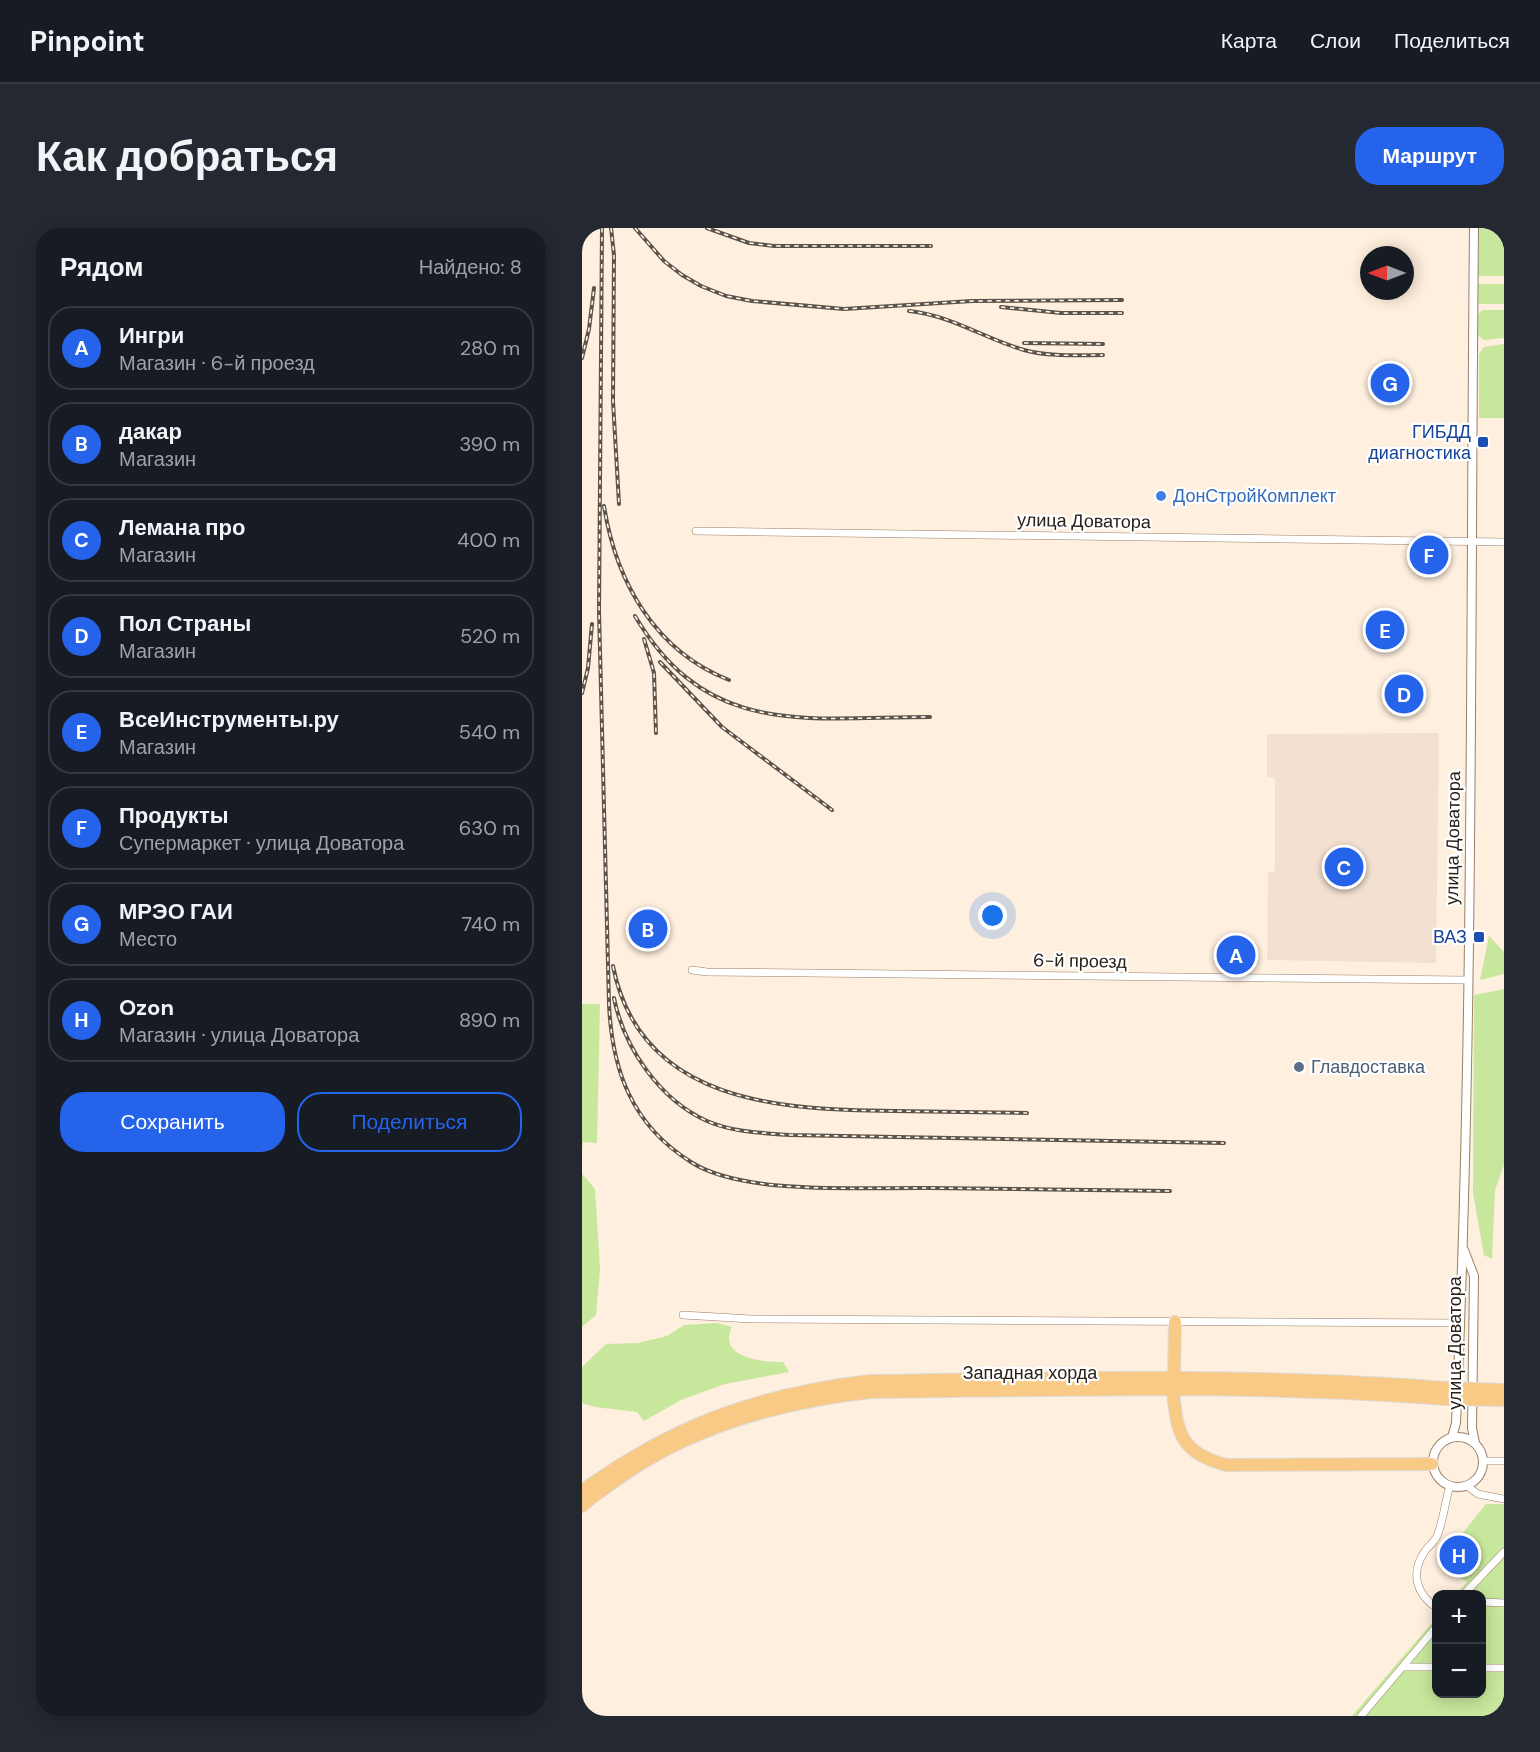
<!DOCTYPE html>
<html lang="ru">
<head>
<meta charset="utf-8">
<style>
	body { margin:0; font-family:"DM Sans",sans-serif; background:#242831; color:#f1f3f6 }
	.controls { position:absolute; right:18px; bottom:18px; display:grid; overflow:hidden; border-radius:12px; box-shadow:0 3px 15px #0003 }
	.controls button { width:54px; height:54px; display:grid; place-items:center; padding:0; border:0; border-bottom:2px solid #363941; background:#171b24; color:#f1f3f6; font:30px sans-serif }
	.compass { position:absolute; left:778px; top:18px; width:54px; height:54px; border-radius:50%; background:#171b24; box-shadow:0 3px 15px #0003; rotate:270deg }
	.you { position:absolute; left:411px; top:688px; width:21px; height:21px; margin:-15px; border:4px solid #fff; border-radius:50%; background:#1a73e8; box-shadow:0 0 0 9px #1a73e833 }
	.badge { display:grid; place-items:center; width:39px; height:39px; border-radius:50%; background:#2563eb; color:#fff; font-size:20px; font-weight:700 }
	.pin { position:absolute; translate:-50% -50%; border:3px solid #fff; box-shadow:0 2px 6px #0006 }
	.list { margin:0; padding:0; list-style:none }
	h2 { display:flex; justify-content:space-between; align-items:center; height:78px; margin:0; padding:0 24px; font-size:26px }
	h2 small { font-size:20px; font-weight:400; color:#9ea1a6 }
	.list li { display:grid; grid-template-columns:39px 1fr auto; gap:18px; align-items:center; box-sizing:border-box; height:84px; margin:0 12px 12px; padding:0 12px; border:2px solid #363941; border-radius:24px }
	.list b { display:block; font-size:22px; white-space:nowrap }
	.list p { margin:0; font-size:20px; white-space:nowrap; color:#9ea1a6 }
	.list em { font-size:20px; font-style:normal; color:#9ea1a6 }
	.actions { display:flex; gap:12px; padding:18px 24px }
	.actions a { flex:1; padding:14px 0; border:2px solid #2563eb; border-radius:24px; text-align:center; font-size:21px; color:#2563eb }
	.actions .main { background:#2563eb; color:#fff }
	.map { position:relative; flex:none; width:922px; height:1488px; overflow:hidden; border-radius:24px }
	header { display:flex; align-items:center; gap:36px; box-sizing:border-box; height:84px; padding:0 30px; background:#171b24; border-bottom:2px solid #363941 }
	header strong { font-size:28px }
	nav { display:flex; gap:33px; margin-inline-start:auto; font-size:21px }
	.intro { display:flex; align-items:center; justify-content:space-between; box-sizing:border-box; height:144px; padding:0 36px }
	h1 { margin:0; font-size:42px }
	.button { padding:15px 27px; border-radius:24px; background:#2563eb; color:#fff; font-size:21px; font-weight:700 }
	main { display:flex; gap:36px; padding:0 36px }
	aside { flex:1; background:#171b24; border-radius:24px; box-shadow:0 3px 15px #0003 }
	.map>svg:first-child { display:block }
	.commercial { fill:#f3e0d0 }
	.green { fill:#c7e79c }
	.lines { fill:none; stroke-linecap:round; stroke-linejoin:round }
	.minor-casing { stroke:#988168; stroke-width:8 }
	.tertiary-casing { stroke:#988168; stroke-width:10 }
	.trunk-casing { stroke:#dddbda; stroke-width:14 }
	.minor { stroke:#fff; stroke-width:7 }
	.tertiary { stroke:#fff; stroke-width:8 }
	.trunk { stroke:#f8ca86; stroke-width:12 }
	.rail-casing { stroke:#5e5347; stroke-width:4 }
	.rail { stroke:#fff; stroke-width:1.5; stroke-dasharray:4.5; stroke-linecap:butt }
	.trunk-bridge-casing { stroke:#dddbda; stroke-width:14; stroke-linecap:butt }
	.trunk-bridge { stroke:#f8ca86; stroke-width:12 }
	.transit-dot { fill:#1a4fb4; stroke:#fff; stroke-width:2 }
	.shop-dot { fill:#3f7fe0; stroke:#fff; stroke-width:2 }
	.service-dot { fill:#5c6f8a; stroke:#fff; stroke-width:2 }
	.labels { text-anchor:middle; stroke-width:4.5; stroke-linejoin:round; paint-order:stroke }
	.transit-label { font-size:18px; fill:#164399; stroke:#fff; text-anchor:end }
	.shop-label { font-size:18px; fill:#366cbe; stroke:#fff; text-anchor:start }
	.street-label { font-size:18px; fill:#292016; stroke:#fff }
	.service-label { font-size:18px; fill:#4e5e75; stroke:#fff; text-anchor:start }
</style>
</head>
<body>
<header>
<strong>Pinpoint</strong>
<nav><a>Карта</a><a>Слои</a><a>Поделиться</a></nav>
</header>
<div class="intro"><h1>Как добраться</h1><a class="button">Маршрут</a></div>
<main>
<aside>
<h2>Рядом<small>Найдено: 8</small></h2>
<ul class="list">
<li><span class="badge">A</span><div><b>Ингри</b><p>Магазин · 6-й проезд</p></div><em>280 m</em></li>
<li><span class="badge">B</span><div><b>дакар</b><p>Магазин</p></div><em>390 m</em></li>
<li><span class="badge">C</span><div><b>Лемана про</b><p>Магазин</p></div><em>400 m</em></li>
<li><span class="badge">D</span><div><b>Пол Страны</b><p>Магазин</p></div><em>520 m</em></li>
<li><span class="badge">E</span><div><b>ВсеИнструменты.ру</b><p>Магазин</p></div><em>540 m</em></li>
<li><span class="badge">F</span><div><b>Продукты</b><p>Супермаркет · улица Доватора</p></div><em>630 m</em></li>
<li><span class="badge">G</span><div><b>МРЭО ГАИ</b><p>Место</p></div><em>740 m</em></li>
<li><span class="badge">H</span><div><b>Ozon</b><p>Магазин · улица Доватора</p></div><em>890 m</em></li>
</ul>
<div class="actions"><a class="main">Сохранить</a><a>Поделиться</a></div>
</aside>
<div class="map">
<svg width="922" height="1488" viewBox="0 0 922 1488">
	<rect width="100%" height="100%" fill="#feefde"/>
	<path class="commercial" d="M857,505L854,735L685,732L686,644L693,643V549H685V506Z"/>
	<g class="green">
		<path d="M897,0H922V48H896Z"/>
		<rect x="896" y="56" width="26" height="20"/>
		<path d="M900,82H922V110L902,112L895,107L896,86Z"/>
		<path d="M922,116V190H897V126L902,119Z"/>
		<path d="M907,708L922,724V746L898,752Z"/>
		<path d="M922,761V937L913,962L910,1031L902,1027L891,965L892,767Z"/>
		<path d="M0,776H18L15,915L1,914L0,924Z"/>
		<path d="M0,946L13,961L18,1040L14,1087L0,1099Z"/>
		<path d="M135,1095L150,1099C135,1131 182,1134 201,1134L207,1144L143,1156L99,1172L62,1193L55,1184L13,1179L0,1175V1139L24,1116L56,1115L85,1108L102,1097Z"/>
		<path d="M904,1276H922V1488H770L854,1390L855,1466H900V1366H874L885,1354L856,1336Z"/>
	</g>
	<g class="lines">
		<g class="minor-casing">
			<g id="minor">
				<path d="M114,303L922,314"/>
				<path d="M110,742L125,744L885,752"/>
				<path d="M101,1087L169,1091L878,1095"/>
				<path d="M901,1233H922"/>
				<path d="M885,1258L896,1266L922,1271"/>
				<path d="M882,1366L922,1324"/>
				<path d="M900,1374L922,1375"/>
				<path d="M855,1380C834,1366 828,1345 843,1323C847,1318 852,1314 855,1308C861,1295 863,1273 868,1258"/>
				<path d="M823,1439H855"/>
				<path d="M900,1440H922"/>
				<path d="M779,1488L855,1398"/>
			</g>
		</g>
		<g class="tertiary-casing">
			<g id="tertiary">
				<path d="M882,1022L892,1048L890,1200L893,1215"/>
				<circle cx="876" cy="1234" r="25"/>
				<path d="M870,1209L874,1195C892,797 888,398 892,0"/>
			</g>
		</g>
		<g class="trunk-casing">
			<g id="trunk">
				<path d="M592,1150L593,1094"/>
				<path d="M591,1163C595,1206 599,1225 644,1237L850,1236"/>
				<path d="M0,1263C91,1197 176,1166 288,1153C480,1150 673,1145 864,1160"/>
				<path d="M0,1278C9,1269 22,1261 33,1253C107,1199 199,1174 289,1164C480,1162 674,1156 864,1171"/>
			</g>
		</g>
		<use href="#minor" class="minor"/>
		<use href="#tertiary" class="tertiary"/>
		<use href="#trunk" class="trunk"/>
		<g class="rail-casing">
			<g id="rail">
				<path d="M20,0L17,383L27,776C30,843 50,897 109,934C161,968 284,959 346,960C427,961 507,962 588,963"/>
				<path d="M29,0L32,27L31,173L37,276"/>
				<path d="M53,0L82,33L100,47L119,58L144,68L170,73L262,81L390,73L540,72"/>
				<path d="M125,0L167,15L192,18H349"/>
				<path d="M419,79L479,85H540"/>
				<path d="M327,83C371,88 401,110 442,122C467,129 495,127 521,127"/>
				<path d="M442,115L521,116"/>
				<path d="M0,130L7,101L12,60"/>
				<path d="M22,278C34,354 73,423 147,452"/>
				<path d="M53,388C126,511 224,489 348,489"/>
				<path d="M62,411L72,445L74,505"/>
				<path d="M78,434L140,499L250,582"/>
				<path d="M0,465L6,440L10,396"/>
				<path d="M31,738C58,876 200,882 313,883C357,884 401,884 445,885"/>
				<path d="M32,770C42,820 78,872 125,893C150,904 180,905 207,907L642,915"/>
			</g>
		</g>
		<use href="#rail" class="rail"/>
		<g class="trunk-bridge-casing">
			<g id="trunk-bridge">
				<path d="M864,1160L922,1162"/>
				<path d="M864,1171L922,1172"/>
			</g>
		</g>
		<use href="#trunk-bridge" class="trunk-bridge"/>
	</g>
	<g class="transit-dot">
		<rect x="895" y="208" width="12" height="12" rx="3"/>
		<rect x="891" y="703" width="12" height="12" rx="3"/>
	</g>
	<circle class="shop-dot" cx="579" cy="268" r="6"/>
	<circle class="service-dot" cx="717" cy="839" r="6"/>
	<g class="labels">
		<g class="transit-label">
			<text x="889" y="210">ГИБДД<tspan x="889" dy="21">диагностика</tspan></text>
			<text x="885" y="715">ВАЗ</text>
		</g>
		<g class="shop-label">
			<text x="591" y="274">ДонСтройКомплект</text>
		</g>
		<g class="street-label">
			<text transform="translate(502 293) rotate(1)" y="6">улица Доватора</text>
			<text transform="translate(871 610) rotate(-89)" y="6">улица Доватора</text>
			<text transform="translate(498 733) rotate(1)" y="6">6-й проезд</text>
			<text transform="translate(873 1115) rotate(-90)" y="6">улица Доватора</text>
			<text x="448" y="1151">Западная хорда</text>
		</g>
		<g class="service-label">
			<text x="729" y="845">Главдоставка</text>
		</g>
	</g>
</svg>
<div class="controls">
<button>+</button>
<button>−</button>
</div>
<svg class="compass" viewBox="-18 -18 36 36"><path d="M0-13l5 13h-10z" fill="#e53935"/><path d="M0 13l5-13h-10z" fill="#9ea1a6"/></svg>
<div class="you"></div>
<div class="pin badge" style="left:654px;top:727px">A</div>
<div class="pin badge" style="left:66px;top:701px">B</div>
<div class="pin badge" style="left:762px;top:639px">C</div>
<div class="pin badge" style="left:822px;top:466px">D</div>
<div class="pin badge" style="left:803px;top:402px">E</div>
<div class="pin badge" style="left:847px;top:327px">F</div>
<div class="pin badge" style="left:808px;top:155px">G</div>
<div class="pin badge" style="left:877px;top:1327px">H</div>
</div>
</main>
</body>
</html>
